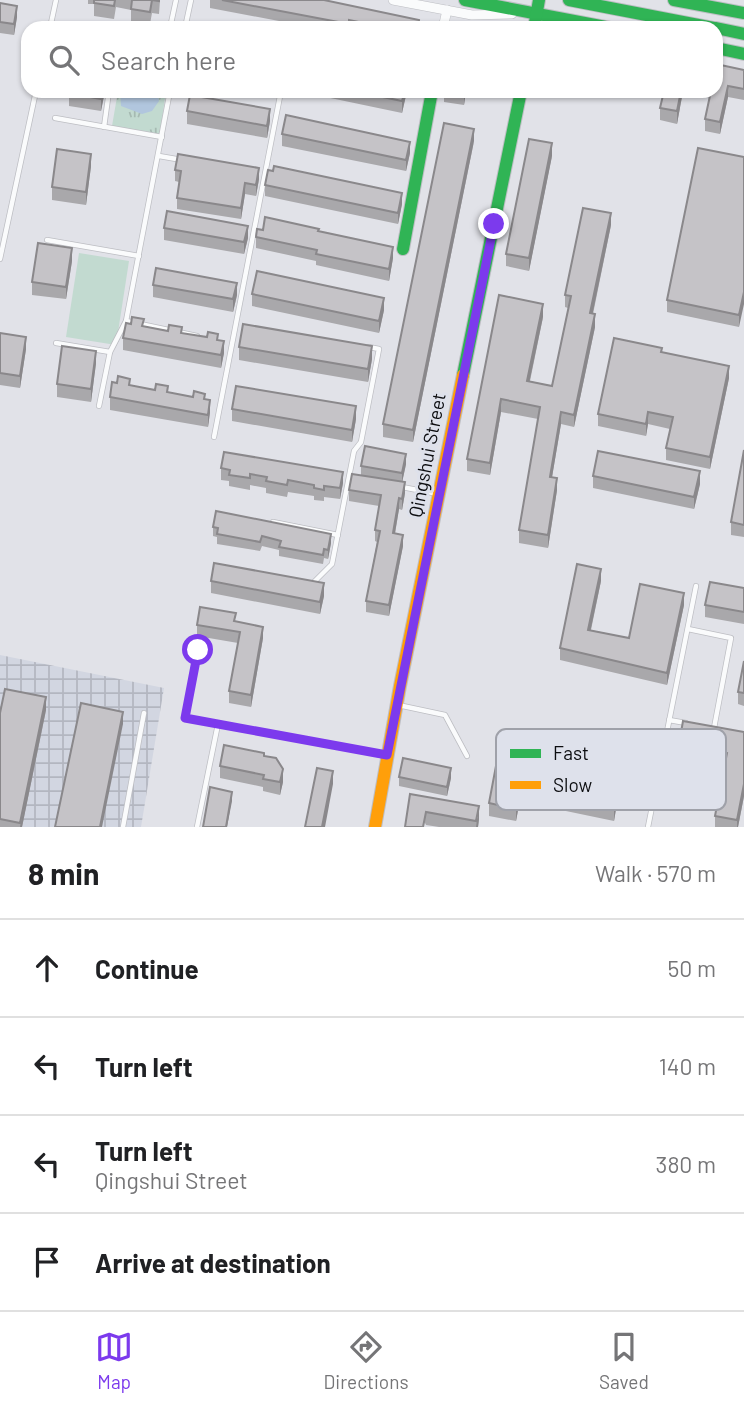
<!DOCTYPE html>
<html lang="en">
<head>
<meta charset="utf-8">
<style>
	body { margin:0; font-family:Barlow,sans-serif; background:#f6f6f6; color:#202124 }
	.stop { position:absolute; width:21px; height:21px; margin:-16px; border:5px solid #7c3aed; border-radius:50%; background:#fff }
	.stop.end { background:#7c3aed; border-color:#fff; box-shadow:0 2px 7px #0008 }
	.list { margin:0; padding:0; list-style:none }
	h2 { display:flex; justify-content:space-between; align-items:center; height:91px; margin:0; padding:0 28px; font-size:30px }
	h2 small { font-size:23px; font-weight:400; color:#757577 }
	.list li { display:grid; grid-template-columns:46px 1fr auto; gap:21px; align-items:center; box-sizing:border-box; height:98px; padding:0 28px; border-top:2px solid #e0e0e0 }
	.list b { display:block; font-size:26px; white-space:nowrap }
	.list p { margin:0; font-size:23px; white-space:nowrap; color:#757577 }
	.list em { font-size:23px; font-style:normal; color:#757577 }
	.icon { flex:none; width:38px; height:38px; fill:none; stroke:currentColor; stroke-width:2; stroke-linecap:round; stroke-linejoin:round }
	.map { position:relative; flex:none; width:744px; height:827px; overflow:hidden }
	.search { position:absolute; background:#fff; box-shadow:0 2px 5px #0004; left:21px; right:21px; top:21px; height:77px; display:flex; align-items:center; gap:18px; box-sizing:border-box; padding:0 24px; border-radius:21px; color:#757577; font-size:26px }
	.sheet { height:483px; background:#fff }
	nav { display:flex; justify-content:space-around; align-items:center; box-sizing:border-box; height:98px; border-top:2px solid #e0e0e0; background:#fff; font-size:19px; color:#757577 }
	nav a { display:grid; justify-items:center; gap:4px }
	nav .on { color:#7c3aed }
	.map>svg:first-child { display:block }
	.industrial { fill:url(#industrial-grid) }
	.grass { fill:#c2dad0 }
	.park { fill:url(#park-tufts) }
	.water { fill:#b1c6de }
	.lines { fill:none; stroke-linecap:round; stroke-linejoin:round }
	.lane-casing { stroke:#bdbec3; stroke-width:6 }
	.street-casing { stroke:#bdbec3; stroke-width:10 }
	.fast-casing { stroke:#bdbec3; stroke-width:14 }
	.slow-casing { stroke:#bdbec3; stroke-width:14 }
	.lane { stroke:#fafbfc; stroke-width:4.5 }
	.street { stroke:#fafbfc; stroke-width:9 }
	.fast { stroke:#30b455; stroke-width:12 }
	.slow { stroke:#ff9f0a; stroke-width:12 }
	.wall { fill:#a9a8ab }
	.shaded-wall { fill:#8a888b }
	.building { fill:#c5c3c7; stroke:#8a888b; stroke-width:2 }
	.route { stroke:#7c3aed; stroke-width:9 }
	.labels { text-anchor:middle; stroke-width:6; stroke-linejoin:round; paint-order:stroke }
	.street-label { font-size:19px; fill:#0c0d10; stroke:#dee1eb }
	.key { fill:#dee1eb; stroke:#9fa1a9; stroke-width:2 }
	.key-label { font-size:19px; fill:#0c0d10 }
</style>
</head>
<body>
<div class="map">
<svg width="744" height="827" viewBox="0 0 744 827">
	<defs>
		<pattern id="industrial-grid" width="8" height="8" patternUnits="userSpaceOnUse" patternTransform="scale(1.75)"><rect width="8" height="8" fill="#d2d6e1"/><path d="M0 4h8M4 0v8" fill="none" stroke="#b3b6c0"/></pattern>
		<pattern id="park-tufts" width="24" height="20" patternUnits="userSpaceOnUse" patternTransform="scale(1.75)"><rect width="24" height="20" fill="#c2dad0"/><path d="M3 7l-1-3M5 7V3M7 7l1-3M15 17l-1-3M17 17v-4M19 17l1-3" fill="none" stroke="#a6bab2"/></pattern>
	</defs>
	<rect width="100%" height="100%" fill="#e1e2e8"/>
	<path class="industrial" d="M0,655L164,688L141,827H0Z"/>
	<path class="grass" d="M79,253L129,261L116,345L66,337Z"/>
	<path class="park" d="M118,91H166L160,134L112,126Z"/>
	<path class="water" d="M120,91H157L159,101L152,111L142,114L121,106Z"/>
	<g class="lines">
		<g class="lane-casing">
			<g id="lane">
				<path d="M50,28L56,0"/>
				<path d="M170,28L176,0"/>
				<path d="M185,28L191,0"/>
				<path d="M55,118L162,137"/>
				<path d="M104,127L109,91"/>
				<path d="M159,156L182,160"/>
				<path d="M47,240L139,256"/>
				<path d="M0,259L36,91"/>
				<path d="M126,321L197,336"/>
				<path d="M56,343L110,352"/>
				<path d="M99,406L110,352L126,321L170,91"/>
				<path d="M214,437L281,91"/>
				<path d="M402,487L438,494"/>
				<path d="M273,522L338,535"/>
				<path d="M312,584L332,564L354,451L361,442L379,349L369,347"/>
				<path d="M688,629L731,638L714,728"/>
				<path d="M198,650L185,718L387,755"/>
				<path d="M398,705L445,715L467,756"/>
				<path d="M669,720L686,723"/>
				<path d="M123,827L144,713"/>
				<path d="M197,827L218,724"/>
				<path d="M648,827L696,586"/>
			</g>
		</g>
		<g class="street-casing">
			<g id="street">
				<path d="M393,0L472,15L512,14"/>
				<path d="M443,28L447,10"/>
			</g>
		</g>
		<g class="fast-casing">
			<g id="fast">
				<path d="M465,0L611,28"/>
				<path d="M569,0L714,28"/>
				<path d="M674,0L744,13"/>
				<path d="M534,28L539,0"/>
				<path d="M716,28L744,34"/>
				<path d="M716,48L744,54"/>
				<path d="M403,249L432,91"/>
				<path d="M463,375L521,91"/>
			</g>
		</g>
		<g class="slow-casing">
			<path id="slow" d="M375,827L400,686L463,375"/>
		</g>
		<use href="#lane" class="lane"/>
		<use href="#street" class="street"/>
		<use href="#fast" class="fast"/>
		<use href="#slow" class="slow"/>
	</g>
	<g class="wall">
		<path d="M88,0H160L159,14L152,13L150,24L131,22V10L116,7L114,19L94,16V4H88Z"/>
		<path d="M210,0H324L419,28H316L210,8Z"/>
		<path d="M0,3L17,17L14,35L0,33Z"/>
		<path d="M744,70V100L728,97L720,134L705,131V119L710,94L696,91H716Z"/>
		<path d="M69,91H105L101,111L69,106Z"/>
		<path d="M316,91H407L402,113L316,95Z"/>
		<path d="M444,91H466L464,105L444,102Z"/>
		<path d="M664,91H683L677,124L660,120V108Z"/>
		<path d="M187,111L270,121L267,138L187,124Z"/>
		<path d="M282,134L410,153L406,171L282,146Z"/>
		<path d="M474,141L413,442L383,437V424Z"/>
		<path d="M552,156L529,271L506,266V254Z"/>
		<path d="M744,157L739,327L667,312V300Z"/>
		<path d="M91,166L86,205L52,200V187Z"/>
		<path d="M175,170L259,179L256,196L245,194L241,219L177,209V198L179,182L175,181Z"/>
		<path d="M265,185L402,204L398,224L265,196Z"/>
		<path d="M611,225L593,314L595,327L574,427L561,424L552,477L557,490L548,548L519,543V530L538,419L501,412L490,475L467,471V459L543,317L530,381L552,386L568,308L565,307V295Z"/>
		<path d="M164,228L248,238L244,254L164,240Z"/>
		<path d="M263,230L319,231L393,258L389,281L316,265V261L256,248V237Z"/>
		<path d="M72,261L66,299L32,295V282Z"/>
		<path d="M153,285L237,295L233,312L153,297Z"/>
		<path d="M252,294L384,310L379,333L252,306Z"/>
		<path d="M144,326L218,340L224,353L221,368L123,350V338Z"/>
		<path d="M0,333L26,349L20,388L0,385Z"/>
		<path d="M239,347L372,359L368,382L239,360Z"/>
		<path d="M662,352L729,378L710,469L666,460V448L670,429L648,424L646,436L598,426V414Z"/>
		<path d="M96,363L91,402L57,397V384Z"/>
		<path d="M130,385L205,399L210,412L208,427L110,410V397Z"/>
		<path d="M232,409L356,419L352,442L232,421Z"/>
		<path d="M744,450V537L731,535V522Z"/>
		<path d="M406,464L402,482L405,493L402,510L399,509L395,534L403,546L389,616L366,612V601L377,542L375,541V530L379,506L349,501V490L361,475V466Z"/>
		<path d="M221,468L343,483L340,499L324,497V501L314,500V496L288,492L287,497L266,493V488L250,485V490L229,486V481L221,480Z"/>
		<path d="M593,476L700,484L694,509L593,488Z"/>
		<path d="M213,527L331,543L328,559L324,558L323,564L279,556V550L262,546L260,551L217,544V537L213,536Z"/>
		<path d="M211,581L324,596L320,614L211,593Z"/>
		<path d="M601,581L591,630L629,638L684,605L667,685L560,660V648Z"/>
		<path d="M744,588V624L705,617V605Z"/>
		<path d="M236,622L263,638L251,707L229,703V691L238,643L197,636V625Z"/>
		<path d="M744,661V706L738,704V692Z"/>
		<path d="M46,710L22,827H0V713Z"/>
		<path d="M744,732V796L738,827H715V816L725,765L679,756V744Z"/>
		<path d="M529,752L516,821L489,816V803Z"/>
		<path d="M264,756L283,782L280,795L263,791V787L220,778V766Z"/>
		<path d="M599,766L595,787L617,803L614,821L537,805V794L545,777Z"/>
		<path d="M399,777L451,778L447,796L399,786Z"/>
		<path d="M410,794L479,819L478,827H439L426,825Z"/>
	</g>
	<g class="shaded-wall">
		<path d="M17,6V17L14,35V24Z"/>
		<path d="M728,86V97L720,134V122Z"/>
		<path d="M103,91H105L101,111V99Z"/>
		<path d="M405,91H407L402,113V101Z"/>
		<path d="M464,91H466L464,105Z"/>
		<path d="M681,91H683L677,124V111Z"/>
		<path d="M270,109V121L267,138V126Z"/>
		<path d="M474,129V141L413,442V430Z"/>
		<path d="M410,142V153L406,171V160Z"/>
		<path d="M552,143V156L529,271V258Z"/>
		<path d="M91,154V166L86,205V192Z"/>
		<path d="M259,168V179L256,196V185Z"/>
		<path d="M245,183V194L241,219V208Z"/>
		<path d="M402,193V204L398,224V213Z"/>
		<path d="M611,213V225L590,326V313Z"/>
		<path d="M248,226V238L244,254V242Z"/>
		<path d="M393,247V258L389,281V269Z"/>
		<path d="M72,248V261L66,299V287Z"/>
		<path d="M237,283V295L233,312V299Z"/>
		<path d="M744,292V304L739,327V315Z"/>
		<path d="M384,298V310L379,333V321Z"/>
		<path d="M543,304V317L527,393V381Z"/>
		<path d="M595,314V327L574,427V415Z"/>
		<path d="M26,337V349L20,388V376Z"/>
		<path d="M224,341V353L221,368V355Z"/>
		<path d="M372,346V359L368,382V369Z"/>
		<path d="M96,351V363L91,402V389Z"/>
		<path d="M729,366V378L710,469V457Z"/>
		<path d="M501,399V412L490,475V463Z"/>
		<path d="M210,400V412L208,427V415Z"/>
		<path d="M356,406V419L352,442V430Z"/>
		<path d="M561,412V424L550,489V477Z"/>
		<path d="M648,412V424L646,436V424Z"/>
		<path d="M406,454V464L402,483V473Z"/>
		<path d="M700,471V484L694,509V497Z"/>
		<path d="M343,472V483L340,499V488Z"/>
		<path d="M557,478V490L548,548V535Z"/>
		<path d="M405,482V493L402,510V499Z"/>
		<path d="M399,498V509L393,544V533Z"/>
		<path d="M331,534V543L328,559V550Z"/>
		<path d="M403,535V546L389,616V605Z"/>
		<path d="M601,569V581L588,642V630Z"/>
		<path d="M324,583V596L320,614V602Z"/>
		<path d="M684,593V605L667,685V673Z"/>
		<path d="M263,627V638L251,707V695Z"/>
		<path d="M46,697V710L22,827H20Z"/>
		<path d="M123,712V724L102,827H100Z"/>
		<path d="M529,740V752L516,821V809Z"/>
		<path d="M599,755V766L592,798V786Z"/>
		<path d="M451,768V778L447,796V787Z"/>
		<path d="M283,769V782L280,795V782Z"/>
		<path d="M333,771V784L325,827H322Z"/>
		<path d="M744,784V796L738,827H737V820Z"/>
		<path d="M232,792V801L227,827H226Z"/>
		<path d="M617,792V803L614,821V810Z"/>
		<path d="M479,806V819L478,827H476Z"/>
	</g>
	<g class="building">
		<path d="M94,0H115L114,6L94,3Z"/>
		<path d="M132,0H159V1L152,0L150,12L131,9Z"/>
		<path d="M222,0H324L419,20L418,28H387L349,20V24Z"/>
		<path d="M0,3L17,6L14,24L0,22Z"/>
		<path d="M716,64L744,70V89L728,86L720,122L705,119L711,91H716Z"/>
		<path d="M69,91H103L101,99L69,93Z"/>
		<path d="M354,91H405L402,101Z"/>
		<path d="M664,91H681L677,111L660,108Z"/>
		<path d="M190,95L270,109L267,126L187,111Z"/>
		<path d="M286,115L410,142L406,160L282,134Z"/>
		<path d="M444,123L474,129L413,430L383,424Z"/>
		<path d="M529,139L552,143L529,258L506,254Z"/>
		<path d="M698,148L744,157V292L739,315L667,300Z"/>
		<path d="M57,149L91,154L86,192L52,187Z"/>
		<path d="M178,154L259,168L256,185L245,183L241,208L177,198L181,171L175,170Z"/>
		<path d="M274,166L402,193L398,213L265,185L268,170L273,171Z"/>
		<path d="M583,208L611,213L590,313L595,314L574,415L561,412L550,477L557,478L548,535L519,530L540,407L501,399L490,463L467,459L499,295L543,304L527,381L552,386L571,296L565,295Z"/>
		<path d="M167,211L248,226L244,242L164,228Z"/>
		<path d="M265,217L319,229L318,231L393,247L389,269L316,254L317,250L256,237L257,229L263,230Z"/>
		<path d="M38,243L72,248L66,287L32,282Z"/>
		<path d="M156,268L237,283L233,299L153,285Z"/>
		<path d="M257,271L384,298L379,321L252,294Z"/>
		<path d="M132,317L144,319L142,326L168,331L169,325L182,327L181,333L207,337L208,332L218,334L217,340L224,341L221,355L123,338L126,323L131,324Z"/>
		<path d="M243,324L372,346L368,369L239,347Z"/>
		<path d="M0,333L26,337L20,376L0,373Z"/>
		<path d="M614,338L662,348L661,352L729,366L710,457L666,448L673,417L648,412L646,424L598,414Z"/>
		<path d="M62,346L96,351L91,389L57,384Z"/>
		<path d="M118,376L130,379L129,385L155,390L156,384L168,386L167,392L193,397L194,391L205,394L204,399L210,400L208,415L110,397L112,382L117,383Z"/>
		<path d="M236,386L356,406L352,430L232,409Z"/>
		<path d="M365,446L406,454L402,473L361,466Z"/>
		<path d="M744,450V525L731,522Z"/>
		<path d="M598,451L700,471L694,497L593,476Z"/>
		<path d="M224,452L343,472L340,488L324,486V490L314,488V485L288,480L287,485L266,481L267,477L250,474V478L229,475L230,470L221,468Z"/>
		<path d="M352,474L405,482L402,499L399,498L393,533L403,535L389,605L366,601L380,531L375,530L381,495L349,490Z"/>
		<path d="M216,511L331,534L328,550L324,549L323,555L279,547L281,541L262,536L260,542L217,534L218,528L213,527Z"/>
		<path d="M214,563L324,583L320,602L211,581Z"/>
		<path d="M577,564L601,569L588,630L629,638L640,584L684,593L667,673L560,648Z"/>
		<path d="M710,582L744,588V612L705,605Z"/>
		<path d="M200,607L236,613L234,621L263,627L251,695L229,691L240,632L197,625Z"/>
		<path d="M744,661V693L738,692Z"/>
		<path d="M5,689L46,697L20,823L0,819V713Z"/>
		<path d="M81,703L123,712L100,827H55Z"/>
		<path d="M683,721L744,732V784L737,820L715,816L727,753L679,744Z"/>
		<path d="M502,734L529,740L516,809L489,803Z"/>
		<path d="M224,745L264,753V756L276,758L283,769L280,782L263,779L264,775L220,766Z"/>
		<path d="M552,745L599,755L592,786L617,792L614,810L537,794L541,776L545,777Z"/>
		<path d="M403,758L451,768L447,787L399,777Z"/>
		<path d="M317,768L333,771L322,827H305Z"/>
		<path d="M210,787L232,792L226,827H203Z"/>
		<path d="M410,794L479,806L476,821L426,812L423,827H405Z"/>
	</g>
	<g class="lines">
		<path class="route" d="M198,650L185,718L387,755L494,224"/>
	</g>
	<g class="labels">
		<g class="street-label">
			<text transform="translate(427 455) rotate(-79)" y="7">Qingshui Street</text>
		</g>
	</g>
	<rect x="496" y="729" width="230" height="81" rx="10" class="key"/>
	<rect x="510" y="749" width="31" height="9" fill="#30b455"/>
	<rect x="510" y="781" width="31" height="8" fill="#ff9f0a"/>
	<g class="key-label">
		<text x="553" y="760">Fast</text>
		<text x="553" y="792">Slow</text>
	</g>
</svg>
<div class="stop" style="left:198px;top:650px"></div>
<div class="stop end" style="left:494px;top:224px"></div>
<div class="search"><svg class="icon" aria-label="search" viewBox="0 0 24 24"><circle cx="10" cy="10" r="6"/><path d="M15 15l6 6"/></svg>Search here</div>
</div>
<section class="sheet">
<h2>8 min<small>Walk · 570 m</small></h2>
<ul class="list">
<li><svg class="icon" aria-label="ahead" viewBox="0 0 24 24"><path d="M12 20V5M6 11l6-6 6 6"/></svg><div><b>Continue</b></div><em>50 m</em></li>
<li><svg class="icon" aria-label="left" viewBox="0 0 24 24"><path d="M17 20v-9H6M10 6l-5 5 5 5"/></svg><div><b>Turn left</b></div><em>140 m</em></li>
<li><svg class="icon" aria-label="left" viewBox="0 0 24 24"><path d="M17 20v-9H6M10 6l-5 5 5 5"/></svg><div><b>Turn left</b><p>Qingshui Street</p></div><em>380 m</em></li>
<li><svg class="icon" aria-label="arrive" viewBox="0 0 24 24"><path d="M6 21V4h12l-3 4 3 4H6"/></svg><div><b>Arrive at destination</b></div></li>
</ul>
</section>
<nav>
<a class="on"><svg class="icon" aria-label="map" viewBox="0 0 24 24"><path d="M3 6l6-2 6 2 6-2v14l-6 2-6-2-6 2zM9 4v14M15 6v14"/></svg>Map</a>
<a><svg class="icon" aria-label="directions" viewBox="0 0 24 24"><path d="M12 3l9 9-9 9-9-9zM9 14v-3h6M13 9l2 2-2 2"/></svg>Directions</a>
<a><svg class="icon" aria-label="saved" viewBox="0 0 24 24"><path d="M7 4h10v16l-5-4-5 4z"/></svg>Saved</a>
</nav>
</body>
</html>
